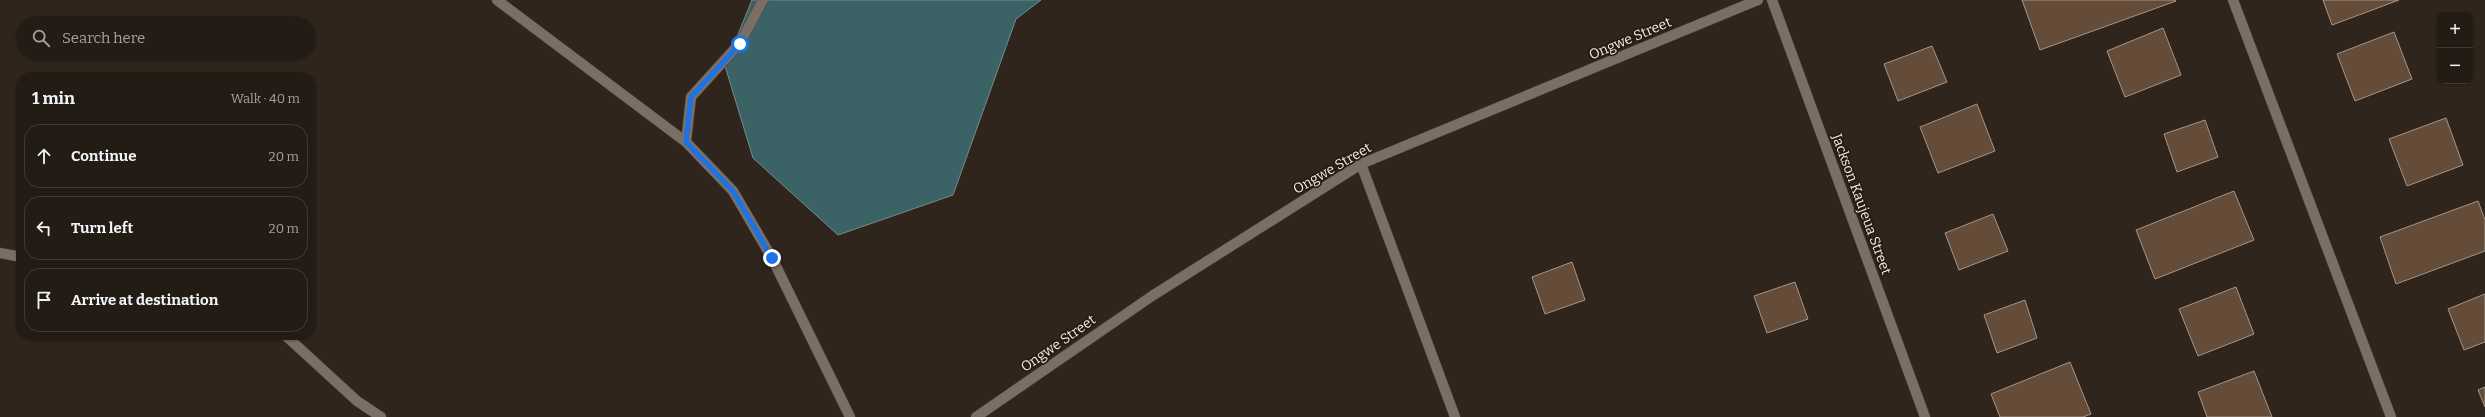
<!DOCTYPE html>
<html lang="en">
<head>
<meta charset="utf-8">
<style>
	body { margin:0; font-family:Bitter,serif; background:#2f2922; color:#f1f3f6 }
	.controls { position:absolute; right:12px; top:12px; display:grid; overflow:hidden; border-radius:8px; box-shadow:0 1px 3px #0004 }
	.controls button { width:36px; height:36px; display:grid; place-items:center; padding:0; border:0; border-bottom:1px solid #403a34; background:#231c15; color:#f1f3f6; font:20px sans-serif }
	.stop { position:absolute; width:12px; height:12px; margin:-9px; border:3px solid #1a73e8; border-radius:50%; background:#fff }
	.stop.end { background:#1a73e8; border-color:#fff; box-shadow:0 1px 4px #0008 }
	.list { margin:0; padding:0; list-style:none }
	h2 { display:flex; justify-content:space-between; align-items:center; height:52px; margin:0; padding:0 16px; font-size:17px }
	h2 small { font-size:13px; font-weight:400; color:#a3a1a0 }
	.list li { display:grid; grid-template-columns:26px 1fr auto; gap:12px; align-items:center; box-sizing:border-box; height:64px; margin:0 8px 8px; padding:0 8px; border:1px solid #403a34; border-radius:16px }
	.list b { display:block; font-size:15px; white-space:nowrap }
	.list em { font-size:13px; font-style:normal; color:#a3a1a0 }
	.icon { flex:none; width:22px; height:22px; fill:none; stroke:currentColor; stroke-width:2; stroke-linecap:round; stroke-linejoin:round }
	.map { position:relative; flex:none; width:2485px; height:417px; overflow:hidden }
	.search { position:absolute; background:#231c15; box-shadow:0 1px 3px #0004; left:16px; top:16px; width:300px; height:44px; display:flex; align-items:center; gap:10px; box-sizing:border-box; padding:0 14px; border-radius:22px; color:#a3a1a0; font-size:15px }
	.panel { position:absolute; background:#231c15; box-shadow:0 1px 3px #0004; left:16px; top:72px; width:300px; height:268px; border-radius:16px }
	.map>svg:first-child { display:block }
	.water { fill:#3b6366; stroke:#728c8c }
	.building { fill:#654c38; stroke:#a3968c }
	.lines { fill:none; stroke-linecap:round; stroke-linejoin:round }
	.service-casing { stroke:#4c433c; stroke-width:11 }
	.minor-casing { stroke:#4c433c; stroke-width:11 }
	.service { stroke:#7b6f65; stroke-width:10 }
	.minor { stroke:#7b6f65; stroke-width:10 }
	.route { stroke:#1a73e8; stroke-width:5 }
	.labels { text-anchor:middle; stroke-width:3.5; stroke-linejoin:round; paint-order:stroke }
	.street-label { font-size:14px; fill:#f3ece6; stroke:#251b13 }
</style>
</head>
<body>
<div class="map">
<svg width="2485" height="417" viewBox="0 0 2485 417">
	<rect width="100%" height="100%" fill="#2f251c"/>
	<path class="water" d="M752,0H1041L1016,19L953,195L838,235L753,158L725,66Z"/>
	<g class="building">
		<path d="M2022,0H2175L2176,1L2040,50Z"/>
		<path d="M2323,0H2399L2332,25Z"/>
		<path d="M2163,28L2181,75L2125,97L2107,51Z"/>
		<path d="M2394,32L2412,79L2355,101L2337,54Z"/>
		<path d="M1932,46L1947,82L1898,101L1884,64Z"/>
		<path d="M1977,104L1995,151L1938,173L1920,127Z"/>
		<path d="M2446,118L2463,165L2407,186L2389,139Z"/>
		<path d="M2205,120L2218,157L2177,172L2164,134Z"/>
		<path d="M2234,191L2254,240L2155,279L2136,230Z"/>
		<path d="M2478,201L2485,220V251L2396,284L2380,237Z"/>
		<path d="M1993,214L2008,251L1959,270L1945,233Z"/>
		<path d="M1572,262L1585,300L1545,314L1532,277Z"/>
		<path d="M1795,282L1808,319L1767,333L1754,296Z"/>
		<path d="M2236,287L2254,334L2198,356L2179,309Z"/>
		<path d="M2485,294V342L2464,350L2448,309Z"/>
		<path d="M2025,300L2037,338L1997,353L1984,315Z"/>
		<path d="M2070,362L2091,414L2083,417H2000L1991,394Z"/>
		<path d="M2254,371L2272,417H2207L2198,392Z"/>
		<path d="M2485,387V407L2478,390Z"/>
	</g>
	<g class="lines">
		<g class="service-casing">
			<g id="service">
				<path d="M497,0L686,142L733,191L772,258L850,417"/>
				<path d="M686,142L691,97L740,43L763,0"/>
				<path d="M0,253L21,257"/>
				<path d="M285,335L357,401L381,417"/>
			</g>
		</g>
		<g class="minor-casing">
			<g id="minor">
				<path d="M1772,0L1925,417"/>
				<path d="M2233,0L2391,417"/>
				<path d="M1361,164L1455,417"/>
				<path d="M976,417L1152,296L1361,164L1758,0"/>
			</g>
		</g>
		<use href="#service" class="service"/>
		<use href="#minor" class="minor"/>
	</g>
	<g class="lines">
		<path class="route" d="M740,44L691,97L686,142L733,191L772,258"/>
	</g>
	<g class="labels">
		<g class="street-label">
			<text transform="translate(1630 38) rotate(-23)" y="5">Ongwe Street</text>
			<text transform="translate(1332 168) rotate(-30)" y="5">Ongwe Street</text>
			<text transform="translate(1862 204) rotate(70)" y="5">Jackson Kaujeua Street</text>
			<text transform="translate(1058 343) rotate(-35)" y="5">Ongwe Street</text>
		</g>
	</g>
</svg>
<div class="controls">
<button>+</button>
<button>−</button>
</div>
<div class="stop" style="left:740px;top:44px"></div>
<div class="stop end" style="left:772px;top:258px"></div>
<div class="search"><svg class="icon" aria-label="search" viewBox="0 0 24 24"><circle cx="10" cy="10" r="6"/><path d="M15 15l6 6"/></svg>Search here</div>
<section class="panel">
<h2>1 min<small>Walk · 40 m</small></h2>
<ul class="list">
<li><svg class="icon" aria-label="ahead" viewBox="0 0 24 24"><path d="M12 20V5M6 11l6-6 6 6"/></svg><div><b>Continue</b></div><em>20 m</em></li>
<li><svg class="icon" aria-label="left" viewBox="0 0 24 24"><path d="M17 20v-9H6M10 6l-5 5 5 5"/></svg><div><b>Turn left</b></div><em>20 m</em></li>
<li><svg class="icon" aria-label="arrive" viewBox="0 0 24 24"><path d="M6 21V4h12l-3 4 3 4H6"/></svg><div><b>Arrive at destination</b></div></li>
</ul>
</section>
</div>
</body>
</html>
